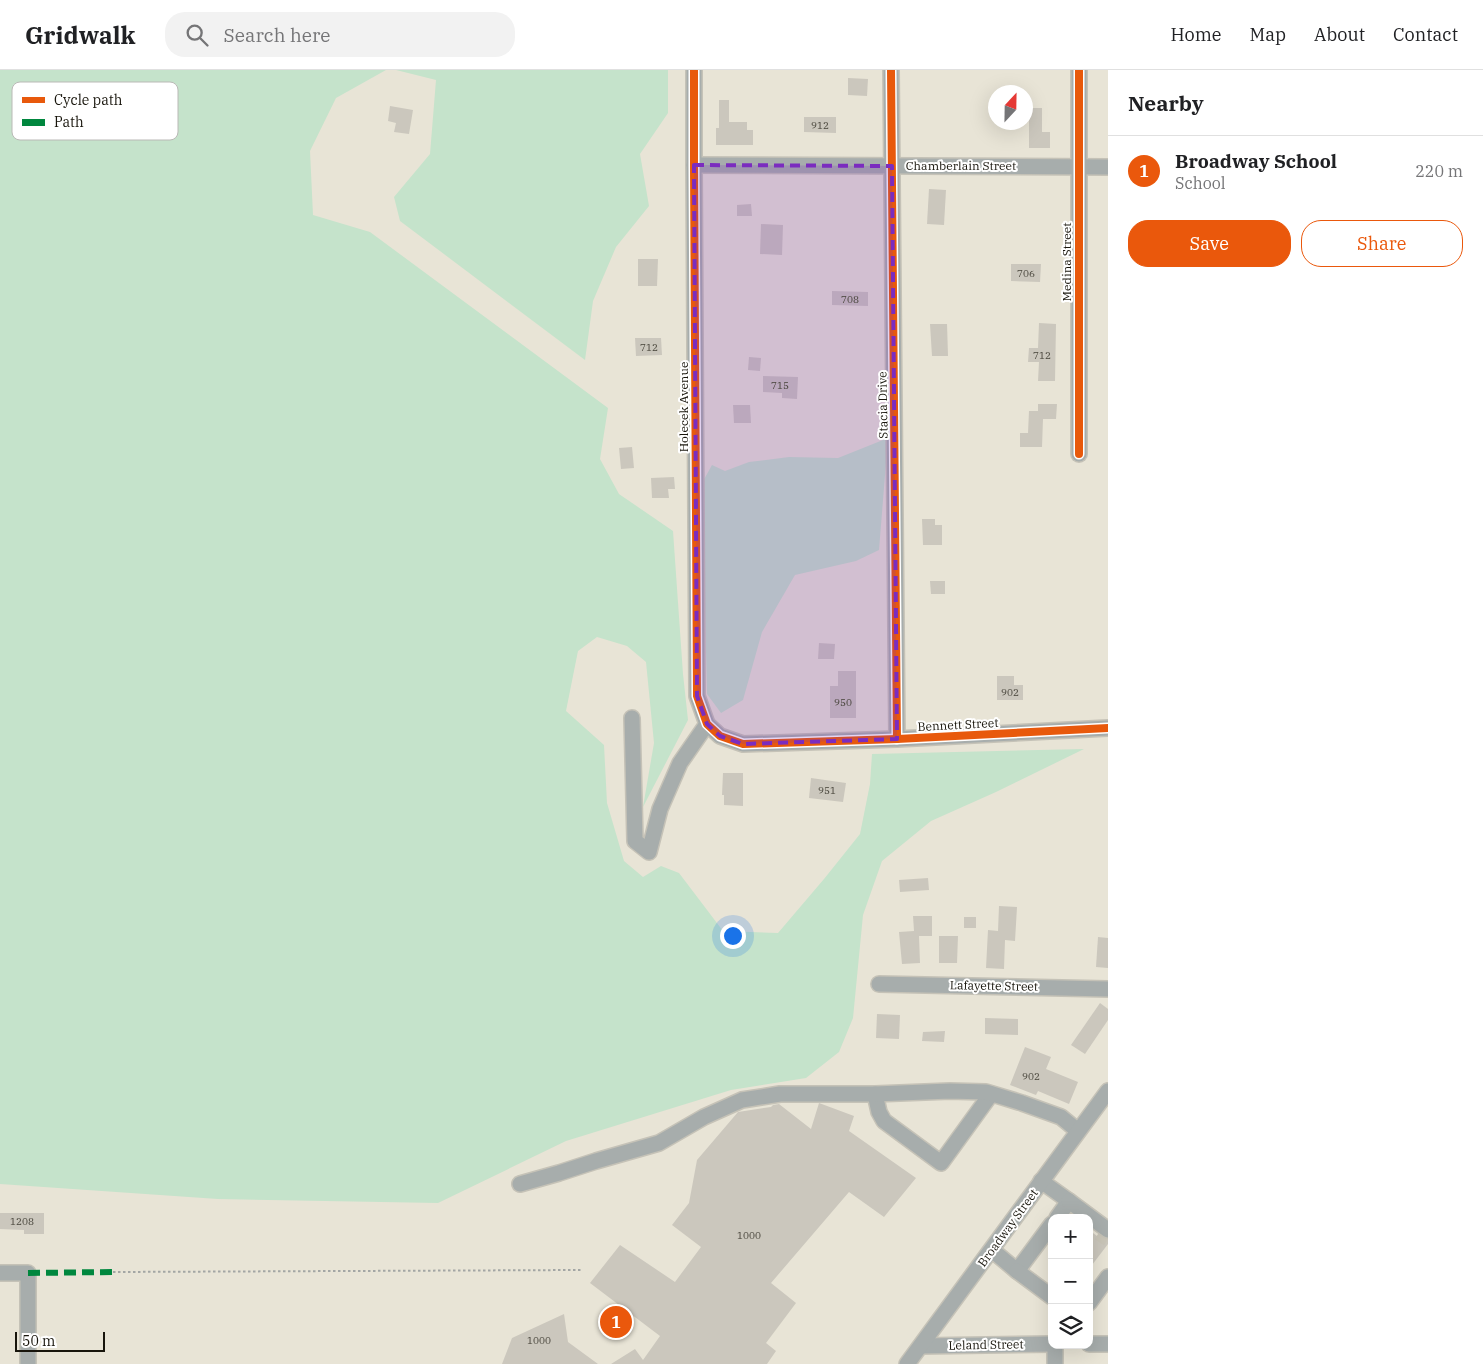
<!DOCTYPE html>
<html lang="en">
<head>
<meta charset="utf-8">
<style>
	body { margin:0; font-family:"IBM Plex Serif",serif; background:#f2f2f2; color:#202124 }
	.controls { position:absolute; right:15px; bottom:15px; display:grid; overflow:hidden; border-radius:10px; box-shadow:0 5px 20px #0002 }
	.controls button { width:45px; height:45px; display:grid; place-items:center; padding:0; border:0; border-bottom:1px solid #e0e0e0; background:#fff; color:#202124; font:25px sans-serif }
	.compass { position:absolute; left:988px; top:15px; width:45px; height:45px; border-radius:50%; background:#fff; box-shadow:0 5px 20px #0002; rotate:22deg }
	.scale { position:absolute; left:15px; bottom:12px; width:90px; box-sizing:border-box; padding-left:5px; border:2px solid #18150c; border-top:0; font-size:14px; line-height:18px; white-space:nowrap; color:#18150c; -webkit-text-stroke:4px #fff; paint-order:stroke }
	.you { position:absolute; left:732px; top:865px; width:18px; height:18px; margin:-12px; border:4px solid #fff; border-radius:50%; background:#1a73e8; box-shadow:0 0 0 8px #1a73e833 }
	.badge { display:grid; place-items:center; width:32px; height:32px; border-radius:50%; background:#ea580c; color:#fff; font-size:16px; font-weight:700 }
	.pin { position:absolute; translate:-50% -50%; border:2px solid #fff; box-shadow:0 1px 5px #0006 }
	.list { margin:0; padding:0; list-style:none }
	h2 { display:flex; justify-content:space-between; align-items:center; height:65px; margin:0; padding:0 20px; font-size:21px }
	h2 small { font-size:16px; font-weight:400; color:#757577 }
	.list li { display:grid; grid-template-columns:32px 1fr auto; gap:15px; align-items:center; box-sizing:border-box; height:70px; padding:0 20px; border-top:1px solid #e0e0e0 }
	.list b { display:block; font-size:19px; white-space:nowrap }
	.list p { margin:0; font-size:16px; white-space:nowrap; color:#757577 }
	.list em { font-size:16px; font-style:normal; color:#757577 }
	.actions { display:flex; gap:10px; padding:15px 20px }
	.actions a { flex:1; padding:11px 0; border:1px solid #ea580c; border-radius:20px; text-align:center; font-size:18px; color:#ea580c }
	.actions .main { background:#ea580c; color:#fff }
	.icon { flex:none; width:28px; height:28px; fill:none; stroke:currentColor; stroke-width:2; stroke-linecap:round; stroke-linejoin:round }
	.map { position:relative; flex:none; width:1108px; height:1294px; overflow:hidden }
	header { display:flex; align-items:center; gap:30px; box-sizing:border-box; height:70px; padding:0 25px; background:#fff; border-bottom:1px solid #e0e0e0 }
	header strong { font-size:24px }
	nav { display:flex; gap:28px; margin-inline-start:auto; font-size:18px }
	.search { width:350px; height:45px; background:#f2f2f2; display:flex; align-items:center; gap:12px; box-sizing:border-box; padding:0 18px; border-radius:20px; color:#757577; font-size:19px }
	main { display:flex }
	aside { flex:1; background:#fff }
	.map>svg:first-child { display:block }
	.green { fill:#c5e3cb }
	.building { fill:#cbc7bd }
	.lines { fill:none; stroke-linecap:round; stroke-linejoin:round }
	.minor-tunnel { stroke:#c9c5b8; stroke-width:15; stroke-dasharray:15 8; stroke-linecap:butt }
	.minor-casing { stroke:#c5c2b7; stroke-width:18 }
	.path { stroke:#a3a6a4; stroke-width:2; stroke-dasharray:2.5 2.5; stroke-linecap:butt }
	.minor { stroke:#a7adac; stroke-width:15 }
	.quiet { stroke:#00873e; stroke-width:6; stroke-dasharray:12 6; stroke-linecap:butt }
	.cycleway-casing { stroke:#fff; stroke-width:11 }
	.cycleway { stroke:#e8590c; stroke-width:8 }
	.marked { fill:#7b2cbf; fill-opacity:0.2; stroke:#7b2cbf; stroke-width:4; stroke-dasharray:10 6; stroke-linejoin:round }
	.labels { text-anchor:middle; stroke-width:4; stroke-linejoin:round; paint-order:stroke }
	.number-label { font-size:10px; fill:#454238 }
	.street-label { font-size:12px; fill:#18150c; stroke:#fff }
	.key { fill:#fff; stroke:#bab9b6; stroke-width:1 }
	.key-label { font-size:14px; fill:#18150c }
</style>
</head>
<body>
<header>
<strong>Gridwalk</strong>
<div class="search"><svg class="icon" aria-label="search" viewBox="0 0 24 24"><circle cx="10" cy="10" r="6"/><path d="M15 15l6 6"/></svg>Search here</div>
<nav><a>Home</a><a>Map</a><a>About</a><a>Contact</a></nav>
</header>
<main>
<div class="map">
<svg width="1108" height="1294" viewBox="0 0 1108 1294">
	<rect width="100%" height="100%" fill="#e8e4d6"/>
	<g class="green">
		<path d="M0,0H386L336,28L310,81L313,145L370,162L608,338L600,389L619,424L673,461L683,604L688,650L643,737L654,673L646,592L627,576L597,567L578,581L566,641L604,675L607,733L624,791L643,807L661,796L679,803L723,861L778,863L824,809L860,764L870,714L872,684L1084,679L996,722L931,751L882,791L863,845L853,948L839,982L806,1008L731,1020L566,1071L438,1133L218,1129L0,1114Z"/>
		<path d="M396,0H668V43L640,84L649,136L616,177L593,231L585,290L400,151L394,127L430,84L436,10Z"/>
		<path d="M888,368L879,480L856,491L795,505L762,562L743,630L721,643L707,624L702,413L712,395L725,401L749,392L789,387L838,388Z"/>
	</g>
	<g class="building">
		<path d="M848,8L868,9L867,26L848,25Z"/>
		<path d="M719,30H729V52H747V60H753V75H716V58H719Z"/>
		<path d="M390,36L413,40L409,64L394,62L396,53L388,51Z"/>
		<path d="M1029,38H1042V62H1050V78H1029Z"/>
		<path d="M804,47H836V63L804,62Z"/>
		<path d="M929,119L946,120L944,155L927,154Z"/>
		<path d="M751,134L752,146H737V135Z"/>
		<path d="M761,154L783,155L782,185L760,184Z"/>
		<path d="M638,189H658L657,216H638Z"/>
		<path d="M1011,194H1041L1040,212L1011,211Z"/>
		<path d="M832,221L868,222V236L832,235Z"/>
		<path d="M1039,253L1056,254L1055,311H1038L1039,292H1028L1029,278H1038Z"/>
		<path d="M930,254H947L948,286H932Z"/>
		<path d="M635,268H661L662,285L636,286Z"/>
		<path d="M749,287L761,288L760,301L748,300Z"/>
		<path d="M763,306L798,307L797,329L782,328V323L763,322Z"/>
		<path d="M1038,334H1057L1056,349H1043L1042,377H1020V363H1028L1029,341H1038Z"/>
		<path d="M733,335H750L751,353H734Z"/>
		<path d="M632,377L634,398L621,399L619,378Z"/>
		<path d="M674,407L675,419H668L669,428H652L651,408Z"/>
		<path d="M922,449H935V455H942V475H923Z"/>
		<path d="M930,511H945V524H931Z"/>
		<path d="M819,573L835,574L834,589H818Z"/>
		<path d="M838,601H856V648H830V616H838Z"/>
		<path d="M997,606H1014V615H1023V630H997Z"/>
		<path d="M723,703H743V736L724,735V725H722Z"/>
		<path d="M811,708L846,713L843,732L809,728Z"/>
		<path d="M928,808L929,820L900,822L899,810Z"/>
		<path d="M999,836L1017,837L1015,871L1005,870L1004,899L986,898L988,860L998,861Z"/>
		<path d="M913,846H932V866H919L920,893L902,894L899,862L914,861Z"/>
		<rect x="964" y="847" width="12" height="11"/>
		<path d="M939,866H958L957,893H939Z"/>
		<path d="M1098,867L1108,868V898L1096,897Z"/>
		<path d="M1100,933L1108,939V950L1085,984L1071,975Z"/>
		<path d="M877,944L900,945L899,969L876,968Z"/>
		<path d="M985,948L1018,949V965L985,964Z"/>
		<path d="M945,961L944,972L922,971L923,962Z"/>
		<path d="M1025,977L1051,987L1046,999L1078,1012L1069,1034L1038,1021L1036,1025L1010,1015Z"/>
		<path d="M819,1033L854,1046L849,1061L916,1108L884,1147L849,1122L771,1213L796,1233L766,1273L776,1281L767,1294H611L635,1279L643,1290L660,1266L590,1213L620,1175L675,1212L701,1177L672,1155L689,1133L697,1090L738,1042L771,1037L773,1035L779,1034L811,1059Z"/>
		<path d="M0,1143H44V1164H24V1160L0,1159Z"/>
		<path d="M1089,1160L1097,1166L1098,1164L1108,1169V1174L1089,1199Z"/>
		<path d="M564,1244L568,1272L598,1294H502L512,1268Z"/>
	</g>
	<g class="lines">
		<path class="minor-tunnel" d="M1099,1163L1108,1169"/>
		<g class="minor-casing">
			<g id="minor">
				<path d="M694,0V95L697,626L707,654L720,666L743,674L897,669L1108,658"/>
				<path d="M891,0L897,669"/>
				<path d="M694,95L1108,97"/>
				<path d="M1079,384V0"/>
				<path d="M632,648L635,771L649,782L660,739L680,693L707,654"/>
				<path d="M879,914L1108,919"/>
				<path d="M875,1024L879,1042L884,1051L941,1093L991,1024"/>
				<path d="M1041,1111L1069,1131L1057,1148"/>
				<path d="M520,1114L559,1103L596,1091L659,1073L704,1047L742,1030L780,1024H875L950,1021L986,1022L1022,1033L1061,1047L1078,1061"/>
				<path d="M1069,1131L1108,1160"/>
				<path d="M992,1180L1017,1201L1052,1154"/>
				<path d="M1017,1201L1052,1227"/>
				<path d="M0,1203H28V1294"/>
				<path d="M1089,1233L1108,1207"/>
				<path d="M1089,1274H1108"/>
				<path d="M1055,1275V1294"/>
				<path d="M921,1276L1052,1274"/>
				<path d="M907,1294L1108,1021"/>
			</g>
		</g>
		<path class="path" d="M113,1202L581,1200"/>
		<use href="#minor" class="minor"/>
		<path class="quiet" d="M28,1203L113,1202"/>
		<g class="cycleway-casing">
			<g id="cycleway">
				<path d="M694,0V95L697,626L707,654L720,666L743,674L897,669L1108,658"/>
				<path d="M891,0L897,669"/>
				<path d="M1079,384V0"/>
			</g>
		</g>
		<use href="#cycleway" class="cycleway"/>
	</g>
	<path class="marked" d="M694,95L892,96L897,669L743,674L720,666L707,654L697,626Z"/>
	<g class="labels">
		<g class="number-label">
			<text x="820" y="59">912</text>
			<text x="1026" y="207">706</text>
			<text x="850" y="233">708</text>
			<text x="649" y="281">712</text>
			<text x="1042" y="289">712</text>
			<text x="780" y="319">715</text>
			<text x="1010" y="626">902</text>
			<text x="843" y="636">950</text>
			<text x="827" y="724">951</text>
			<text x="1031" y="1010">902</text>
			<text x="22" y="1155">1208</text>
			<text x="749" y="1169">1000</text>
			<text x="539" y="1274">1000</text>
		</g>
		<g class="street-label">
			<text x="961" y="100">Chamberlain Street</text>
			<text transform="translate(1067 192) rotate(-90)" y="4">Medina Street</text>
			<text transform="translate(883 335) rotate(-91)" y="4">Stacia Drive</text>
			<text transform="translate(684 337) rotate(-90)" y="4">Holecek Avenue</text>
			<text transform="translate(958 655) rotate(-3)" y="4">Bennett Street</text>
			<text transform="translate(994 916) rotate(1)" y="4">Lafayette Street</text>
			<text transform="translate(1008 1158) rotate(-54)" y="4">Broadway Street</text>
			<text transform="translate(986 1275) rotate(-1)" y="4">Leland Street</text>
		</g>
	</g>
	<rect x="12" y="12" width="166" height="58" rx="8" class="key"/>
	<rect x="22" y="27" width="23" height="6" fill="#e8590c"/>
	<rect x="22" y="49" width="23" height="7" fill="#00873e"/>
	<g class="key-label">
		<text x="54" y="35">Cycle path</text>
		<text x="54" y="57">Path</text>
	</g>
</svg>
<div class="controls">
<button>+</button>
<button>−</button>
<button><svg class="icon" aria-label="layers" viewBox="0 0 24 24"><path d="M12 4l9 5-9 5-9-5zM3 14l9 5 9-5"/></svg></button>
</div>
<svg class="compass" viewBox="-18 -18 36 36"><path d="M0-13l5 13h-10z" fill="#e53935"/><path d="M0 13l5-13h-10z" fill="#757577"/></svg>
<div class="scale">50 m</div>
<div class="you"></div>
<div class="pin badge" style="left:616px;top:1252px">1</div>
</div>
<aside>
<h2>Nearby<small></small></h2>
<ul class="list">
<li><span class="badge">1</span><div><b>Broadway School</b><p>School</p></div><em>220 m</em></li>
</ul>
<div class="actions"><a class="main">Save</a><a>Share</a></div>
</aside>
</main>
</body>
</html>
